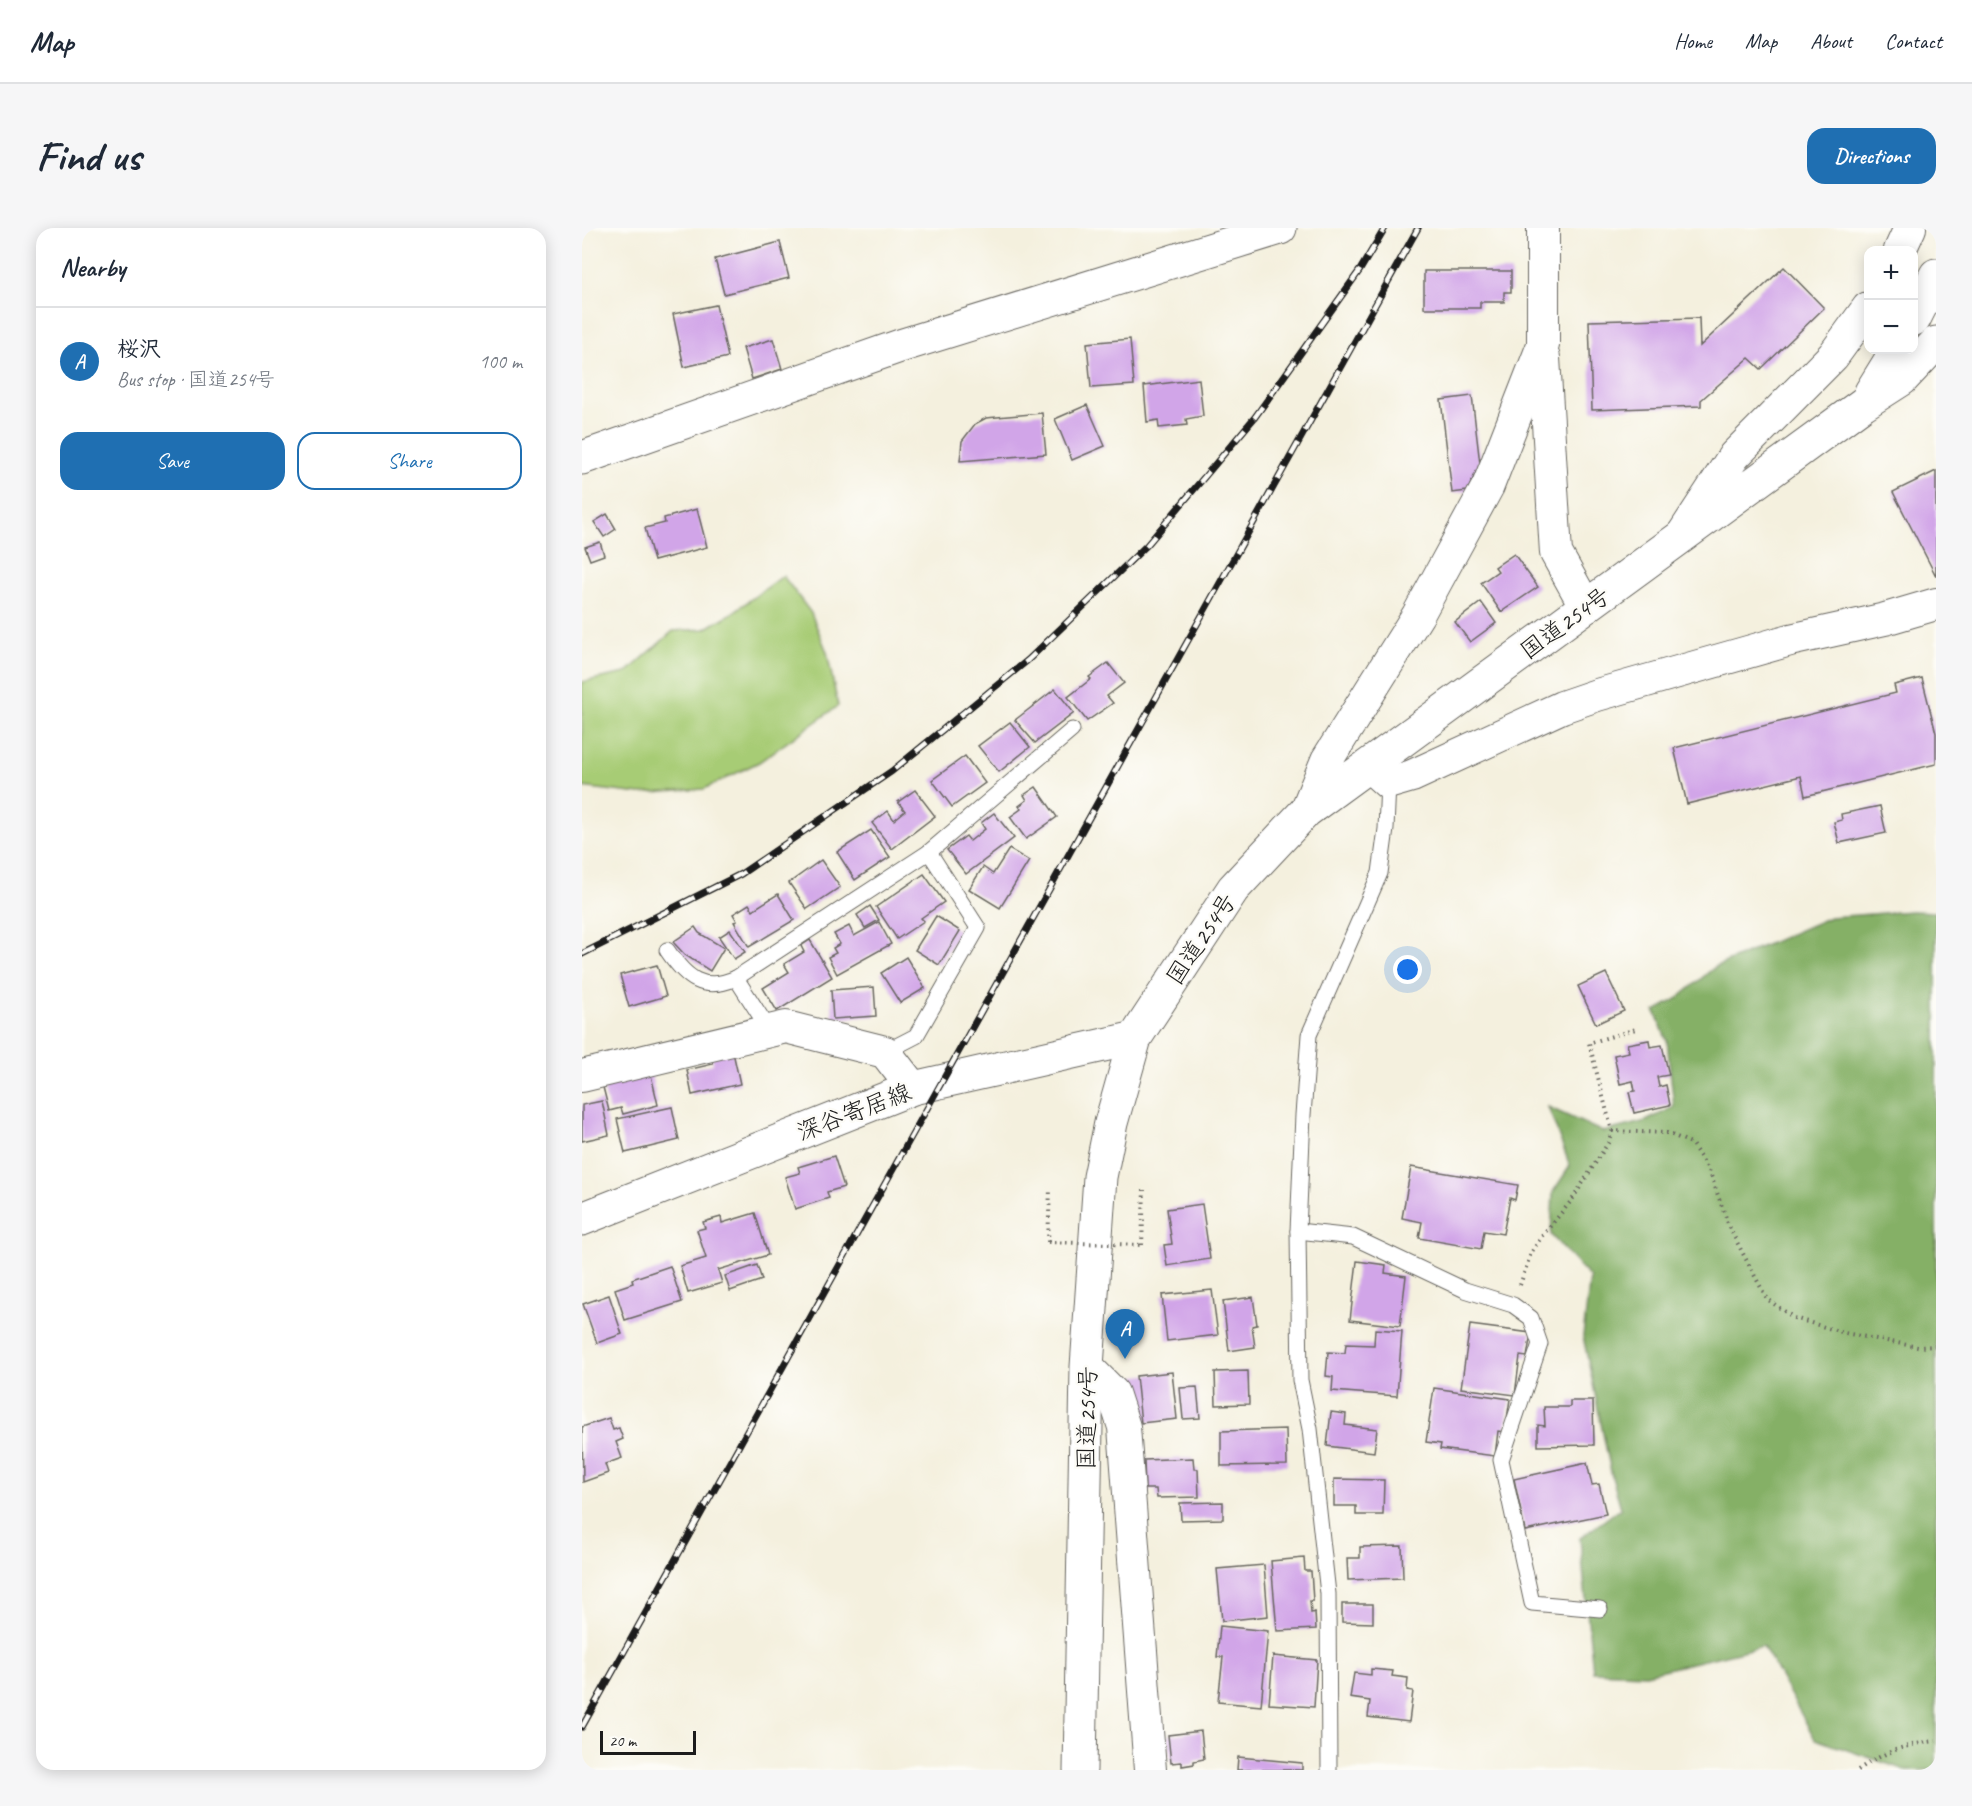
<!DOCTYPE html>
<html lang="en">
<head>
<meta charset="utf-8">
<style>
	body { margin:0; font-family:Caveat,"Klee One",sans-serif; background:#f6f6f7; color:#1f2937 }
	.controls { position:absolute; right:18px; top:18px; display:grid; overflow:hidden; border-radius:12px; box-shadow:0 3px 15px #0003 }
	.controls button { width:54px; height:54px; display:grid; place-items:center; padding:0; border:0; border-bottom:2px solid #e0e1e3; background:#fff; color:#1f2937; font:30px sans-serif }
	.scale { position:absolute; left:18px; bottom:15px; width:96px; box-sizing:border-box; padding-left:6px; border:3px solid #1c1c1c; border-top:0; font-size:16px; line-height:21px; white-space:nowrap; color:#1c1c1c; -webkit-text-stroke:4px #fdfcf7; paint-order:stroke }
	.you { position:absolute; left:826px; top:742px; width:21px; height:21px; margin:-15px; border:4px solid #fff; border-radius:50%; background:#1a73e8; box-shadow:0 0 0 9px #1a73e833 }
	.badge { display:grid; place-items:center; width:39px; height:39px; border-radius:50%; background:#1f6fb2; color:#fff; font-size:20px; font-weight:700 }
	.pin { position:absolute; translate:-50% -50px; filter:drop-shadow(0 2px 3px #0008) }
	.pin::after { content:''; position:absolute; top:32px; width:21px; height:18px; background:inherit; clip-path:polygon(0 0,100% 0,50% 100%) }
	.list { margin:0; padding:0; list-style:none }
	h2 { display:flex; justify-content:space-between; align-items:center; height:78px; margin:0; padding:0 24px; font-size:26px }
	h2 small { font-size:20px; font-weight:400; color:#747a83 }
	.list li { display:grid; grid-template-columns:39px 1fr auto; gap:18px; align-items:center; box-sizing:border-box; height:108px; padding:0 24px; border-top:2px solid #e0e1e3 }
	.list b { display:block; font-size:22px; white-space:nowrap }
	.list p { margin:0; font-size:20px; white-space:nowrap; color:#747a83 }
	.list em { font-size:20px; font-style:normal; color:#747a83 }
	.actions { display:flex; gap:12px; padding:18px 24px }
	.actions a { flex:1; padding:14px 0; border:2px solid #1f6fb2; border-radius:18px; text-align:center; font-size:21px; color:#1f6fb2 }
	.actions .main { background:#1f6fb2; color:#fff }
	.map { position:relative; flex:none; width:1354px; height:1542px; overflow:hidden; border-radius:18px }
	header { display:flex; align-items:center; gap:36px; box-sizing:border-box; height:84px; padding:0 30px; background:#fff; border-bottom:2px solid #e0e1e3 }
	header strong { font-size:28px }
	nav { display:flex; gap:33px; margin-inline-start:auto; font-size:21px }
	.intro { display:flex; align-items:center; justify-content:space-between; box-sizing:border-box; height:144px; padding:0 36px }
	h1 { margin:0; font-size:42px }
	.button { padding:15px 27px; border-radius:18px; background:#1f6fb2; color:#fff; font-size:21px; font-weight:700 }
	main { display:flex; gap:36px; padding:0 36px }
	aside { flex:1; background:#fff; border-radius:18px; box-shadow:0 3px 15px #0003 }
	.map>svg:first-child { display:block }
	.green { fill:#a7cc75; stroke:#627448; stroke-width:1.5 }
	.forest { fill:#85b066; stroke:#506641; stroke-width:1.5 }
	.building { fill:#d1a5e8 }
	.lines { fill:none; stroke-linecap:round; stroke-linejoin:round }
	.service-casing { stroke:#686660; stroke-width:17 }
	.minor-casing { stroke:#686660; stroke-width:34 }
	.tertiary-casing { stroke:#686660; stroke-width:35 }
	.primary-casing { stroke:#686660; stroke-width:35 }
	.trunk-casing { stroke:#686660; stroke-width:35 }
	.path { stroke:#686660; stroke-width:4; stroke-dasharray:1.5 4.5; stroke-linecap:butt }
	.service { stroke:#fff; stroke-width:15 }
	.minor { stroke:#fff; stroke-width:32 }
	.tertiary { stroke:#fff; stroke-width:33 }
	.primary { stroke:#fff; stroke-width:33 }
	.trunk { stroke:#fff; stroke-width:33 }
	.rail-casing { stroke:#1c1c1c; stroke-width:7 }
	.rail { stroke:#fdfcf7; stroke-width:4.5; stroke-dasharray:14; stroke-linecap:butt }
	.path-bridge { stroke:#686660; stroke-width:4; stroke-dasharray:1.5 4.5; stroke-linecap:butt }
	.labels { text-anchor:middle; stroke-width:5; stroke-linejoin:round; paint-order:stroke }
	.street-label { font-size:24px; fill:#1c1c1c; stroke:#fdfcf7 }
</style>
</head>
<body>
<header>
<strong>Map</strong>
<nav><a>Home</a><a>Map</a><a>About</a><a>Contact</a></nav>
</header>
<div class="intro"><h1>Find us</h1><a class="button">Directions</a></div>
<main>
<aside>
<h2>Nearby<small></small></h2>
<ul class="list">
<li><span class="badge">A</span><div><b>桜沢</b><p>Bus stop · 国道254号</p></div><em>100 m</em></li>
</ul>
<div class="actions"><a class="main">Save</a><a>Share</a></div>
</aside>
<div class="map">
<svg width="1354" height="1542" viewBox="0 0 1354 1542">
	<rect width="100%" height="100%" fill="#fdfcf7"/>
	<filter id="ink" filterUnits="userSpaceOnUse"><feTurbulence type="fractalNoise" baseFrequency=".0167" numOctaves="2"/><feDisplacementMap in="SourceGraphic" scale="12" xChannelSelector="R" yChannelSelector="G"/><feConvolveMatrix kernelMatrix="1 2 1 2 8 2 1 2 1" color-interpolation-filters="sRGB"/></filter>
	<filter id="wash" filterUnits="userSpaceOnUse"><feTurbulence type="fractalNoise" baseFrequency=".008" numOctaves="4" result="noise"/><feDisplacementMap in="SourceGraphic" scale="24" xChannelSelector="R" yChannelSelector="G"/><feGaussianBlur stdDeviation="1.35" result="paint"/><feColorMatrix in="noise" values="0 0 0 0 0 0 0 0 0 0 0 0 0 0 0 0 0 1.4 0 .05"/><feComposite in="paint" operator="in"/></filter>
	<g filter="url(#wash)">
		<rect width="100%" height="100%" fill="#f4f0de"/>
		<path class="green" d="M201,348L229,385L245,424L256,478L177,534L122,561L58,566L0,559V454L44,445L91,403L123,401L150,385Z"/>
		<path class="forest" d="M1330,683L1354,684V1542H1323L1233,1511L1181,1418L1064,1446L1011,1444L998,1310L1039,1280L1030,1249L1001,1108L1008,1050L969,1007L971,964L988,938L966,879L1021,904L1064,893L1092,879L1085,813L1073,783L1095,771L1133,739L1248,689Z"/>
		<g id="blocks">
			<g class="building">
				<path d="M198,14L207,50L142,66L133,31Z"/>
				<path d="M1202,39L1242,80L1179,141L1167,130L1119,172V178L1010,182L1007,93L1117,90L1118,118Z"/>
				<path d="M842,43H929V64H922V74H898V80H842Z"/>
				<path d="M134,77L146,129L102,139L91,86Z"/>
				<path d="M191,111L200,141L170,151L161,120Z"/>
				<path d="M548,111L552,157L509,160L505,115Z"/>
				<path d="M617,151L621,188L604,191L605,197L577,200L576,192L565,194L562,158Z"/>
				<path d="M890,168L898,236L885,263L870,265L859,172Z"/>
				<path d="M505,177L523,218L490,232L473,191Z"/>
				<path d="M460,185L464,226L378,233L380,213L393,196L404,190Z"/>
				<path d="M1354,243V348L1311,264Z"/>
				<path d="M115,281L125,319L72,333L63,300L83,295L82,290Z"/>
				<path d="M25,286L34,301L22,309L12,294Z"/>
				<path d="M18,314L22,327L8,332L3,319Z"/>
				<path d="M932,326L956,359L919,384L899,355L916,343L913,339Z"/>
				<path d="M899,374L914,395L888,414L873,394Z"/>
				<path d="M526,435L542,455L525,468L531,475L505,493L486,469L509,451L507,449Z"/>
				<path d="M1340,450L1354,505V536L1223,568L1219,548L1105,576L1092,520L1314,465L1312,457Z"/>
				<path d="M473,461L492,485L453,515L433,492Z"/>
				<path d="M428,494L448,519L417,544L396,518Z"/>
				<path d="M383,528L403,555L370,579L350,552Z"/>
				<path d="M454,559L475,589L444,611L428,589L439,581L437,578L445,572L442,567Z"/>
				<path d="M333,562L353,588L310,621L290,595L306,583L312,592L323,583L316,574Z"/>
				<path d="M1298,578L1304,605L1257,615L1252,594L1260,592L1259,586Z"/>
				<path d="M412,585L432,610L384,646L365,622L384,608L388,613L403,601L399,595Z"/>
				<path d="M289,602L308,629L273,652L255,624Z"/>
				<path d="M427,621L447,633L418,680L387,661L401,639L411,646Z"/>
				<path d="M239,632L258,659L225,681L207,655Z"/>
				<path d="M342,646L362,674L339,690L342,693L315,711L294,679Z"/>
				<path d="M196,666L212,692L167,719L152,694L155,693L151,686L167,676L171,682Z"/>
				<path d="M288,678L297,692L283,700L275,687Z"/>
				<path d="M354,688L378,703L357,737L333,722Z"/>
				<path d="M297,694L309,716L255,746L246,729L254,725L251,720L258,716L252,706L267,698L272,708Z"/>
				<path d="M113,699L117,705L142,720L128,743L103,727L91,714Z"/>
				<path d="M148,702L163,724L152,731L137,709Z"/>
				<path d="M228,712L250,749L195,783L181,760L207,744L202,736L222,724L219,718Z"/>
				<path d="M324,729L343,760L318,775L299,745Z"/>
				<path d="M75,737L84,768L47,779L38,747Z"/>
				<path d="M1024,745L1042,783L1014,796L996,758Z"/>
				<path d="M292,759L294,788L251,791L249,762Z"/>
				<path d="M1067,812L1068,819L1080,817L1087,847L1075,849L1077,859L1084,857L1088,877L1052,885L1047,864L1053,863L1051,853L1038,856L1032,827L1047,824L1045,816Z"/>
				<path d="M151,824L158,856L110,867L105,842L131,836L130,829Z"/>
				<path d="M69,847L76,877L41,886L39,880L27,883L21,859Z"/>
				<path d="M20,873L27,907L0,913V877Z"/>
				<path d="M90,879L97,912L43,925L35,891Z"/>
				<path d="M252,928L262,959L245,964L247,970L213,981L203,949L218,945L216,939Z"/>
				<path d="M829,939L936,957L933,972L928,970L921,1006L902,1003L899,1021L837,1010L840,994L820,990Z"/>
				<path d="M620,976L628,1031L585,1038L582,1017L590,1016L585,981Z"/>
				<path d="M173,985L186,1027L136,1042L140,1055L106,1065L98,1038L124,1030L115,1002L123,1000L121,994L139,989L140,995Z"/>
				<path d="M775,1033L804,1037L803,1045L824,1048L818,1098L768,1092Z"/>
				<path d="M175,1037L180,1052L148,1063L143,1048Z"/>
				<path d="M88,1038L100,1074L43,1092L33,1061L51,1055L50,1051Z"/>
				<path d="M630,1062L636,1107L585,1113L580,1067Z"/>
				<path d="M27,1067L40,1106L15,1115L1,1076Z"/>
				<path d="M671,1069L675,1097L670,1098L673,1119L647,1123L641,1073Z"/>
				<path d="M888,1097L949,1105L945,1129L938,1128L933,1167L879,1160Z"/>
				<path d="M793,1101L820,1103L815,1168L750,1163L751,1149L744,1148L746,1124L763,1125L764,1116L792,1117Z"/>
				<path d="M666,1143L667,1176L634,1177L633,1144Z"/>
				<path d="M590,1144L595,1191L559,1195L554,1148Z"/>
				<path d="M615,1159L618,1190L601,1191L598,1160Z"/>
				<path d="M852,1160L928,1171L923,1204L916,1203L913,1228L858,1221L859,1216L844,1214Z"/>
				<path d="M988,1173H1011L1012,1217L956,1218V1197L963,1198L962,1179H988Z"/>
				<path d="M749,1184L764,1186L763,1197L795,1201L792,1224L745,1218Z"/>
				<path d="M27,1190L31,1202L37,1200L41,1211L34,1214L40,1230L23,1236L26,1245L1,1254L0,1199Z"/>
				<path d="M704,1201L705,1237L639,1238V1203Z"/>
				<path d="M611,1230L612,1241H616L617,1269L575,1270L574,1261H563L562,1232Z"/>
				<path d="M1005,1235L1010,1257L1017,1256L1024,1286L943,1303L932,1251Z"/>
				<path d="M752,1251L802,1252L801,1287H774V1278H752Z"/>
				<path d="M641,1274V1291L599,1292L598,1275Z"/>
				<path d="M820,1318L821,1350L766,1352L765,1330H778V1319Z"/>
				<path d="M722,1330L723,1343H729L731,1373H728L729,1385L733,1384L734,1401L695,1403L689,1333Z"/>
				<path d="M682,1337L686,1388L640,1393L635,1341Z"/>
				<path d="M760,1376H791V1395L760,1394Z"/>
				<path d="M638,1398L686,1403L679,1478L636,1474L641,1429H635Z"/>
				<path d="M691,1428L735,1432L732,1479L687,1476Z"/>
				<path d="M789,1441L811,1443L810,1448L826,1450L825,1462L831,1463L827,1494L786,1489L788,1473L768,1470L772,1445L789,1447Z"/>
				<path d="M619,1503L622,1531L612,1533V1536L600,1538V1534L589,1535L586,1507Z"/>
				<path d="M656,1529L720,1535V1542H655Z"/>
			</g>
		</g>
	</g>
	<g filter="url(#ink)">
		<use href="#blocks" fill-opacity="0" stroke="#686660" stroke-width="1.5"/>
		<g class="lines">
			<g class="service-casing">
				<g id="service">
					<path d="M347,624L490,502"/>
					<path d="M85,722C104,750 121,765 154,750"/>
					<path d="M188,803L154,750L347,624L396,700L334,808L303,824"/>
					<path d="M716,1003L771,1009L883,1062L931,1077L949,1090L958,1116L919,1232L950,1375L1018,1381"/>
					<path d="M747,1542L746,1366L728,1201L718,1152L716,1003L721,887L727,807L798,645L804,601L806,555"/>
				</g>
			</g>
			<g class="minor-casing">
				<g id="minor">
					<path d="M1318,22L1328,0"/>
					<path d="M962,130L974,325L1004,379"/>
					<path d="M1101,306L1152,228L1251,128L1286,80"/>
					<path d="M787,538L806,555L830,548L980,479L1015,467L1208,412L1303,391L1354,376"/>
					<path d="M724,583L745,532L836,387L906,258L961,117V0"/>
					<path d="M0,848L204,799L303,824L331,860"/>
					<path d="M505,1139L531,1165L542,1199L568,1542"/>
				</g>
			</g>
			<g class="tertiary-casing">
				<path id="tertiary" d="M0,230L318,118L698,0"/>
			</g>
			<g class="primary-casing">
				<path id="primary" d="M0,991L331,860L553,810"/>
			</g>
			<g class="trunk-casing">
				<g id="trunk">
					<path d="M1332,91L1354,47"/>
					<path d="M1289,164L1315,122"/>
					<path d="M498,1542L505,1139L518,949L529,895L553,810L651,661L724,583L1281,176L1320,151L1354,115"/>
				</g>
			</g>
			<g class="path">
				<path d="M1030,903L1085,905L1109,915L1127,942L1148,1001L1185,1071L1212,1090L1263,1105L1336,1119L1354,1118"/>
				<path d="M466,1014L468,961"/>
				<path d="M560,1017L562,962"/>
				<path d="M938,1057L949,1025L960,1008L990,972L1026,915L1030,903L1007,815L1054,801"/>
				<path d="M1276,1542C1300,1525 1324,1516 1354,1513"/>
			</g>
			<use href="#service" class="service"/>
			<use href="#minor" class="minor"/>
			<use href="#tertiary" class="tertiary"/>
			<use href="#primary" class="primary"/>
			<use href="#trunk" class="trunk"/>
			<g class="rail-casing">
				<g id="rail">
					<path d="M0,726L159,646L310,543L446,432L565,317L673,189L778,42L803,0"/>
					<path d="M0,1499L836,0"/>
				</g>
			</g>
			<use href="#rail" class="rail"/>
			<path class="path-bridge" d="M466,1014L560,1017"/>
		</g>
	</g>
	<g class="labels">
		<g class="street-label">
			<text transform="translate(983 395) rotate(-36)" y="8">国道254号</text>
			<text transform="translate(619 711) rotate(-56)" y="8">国道254号</text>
			<text transform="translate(272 884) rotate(-21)" y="8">深谷寄居線</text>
			<text transform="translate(505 1190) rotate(-89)" y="8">国道254号</text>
		</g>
	</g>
</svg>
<div class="controls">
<button>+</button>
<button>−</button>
</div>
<div class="scale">20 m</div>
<div class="you"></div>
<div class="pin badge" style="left:543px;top:1131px">A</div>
</div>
</main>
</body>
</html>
